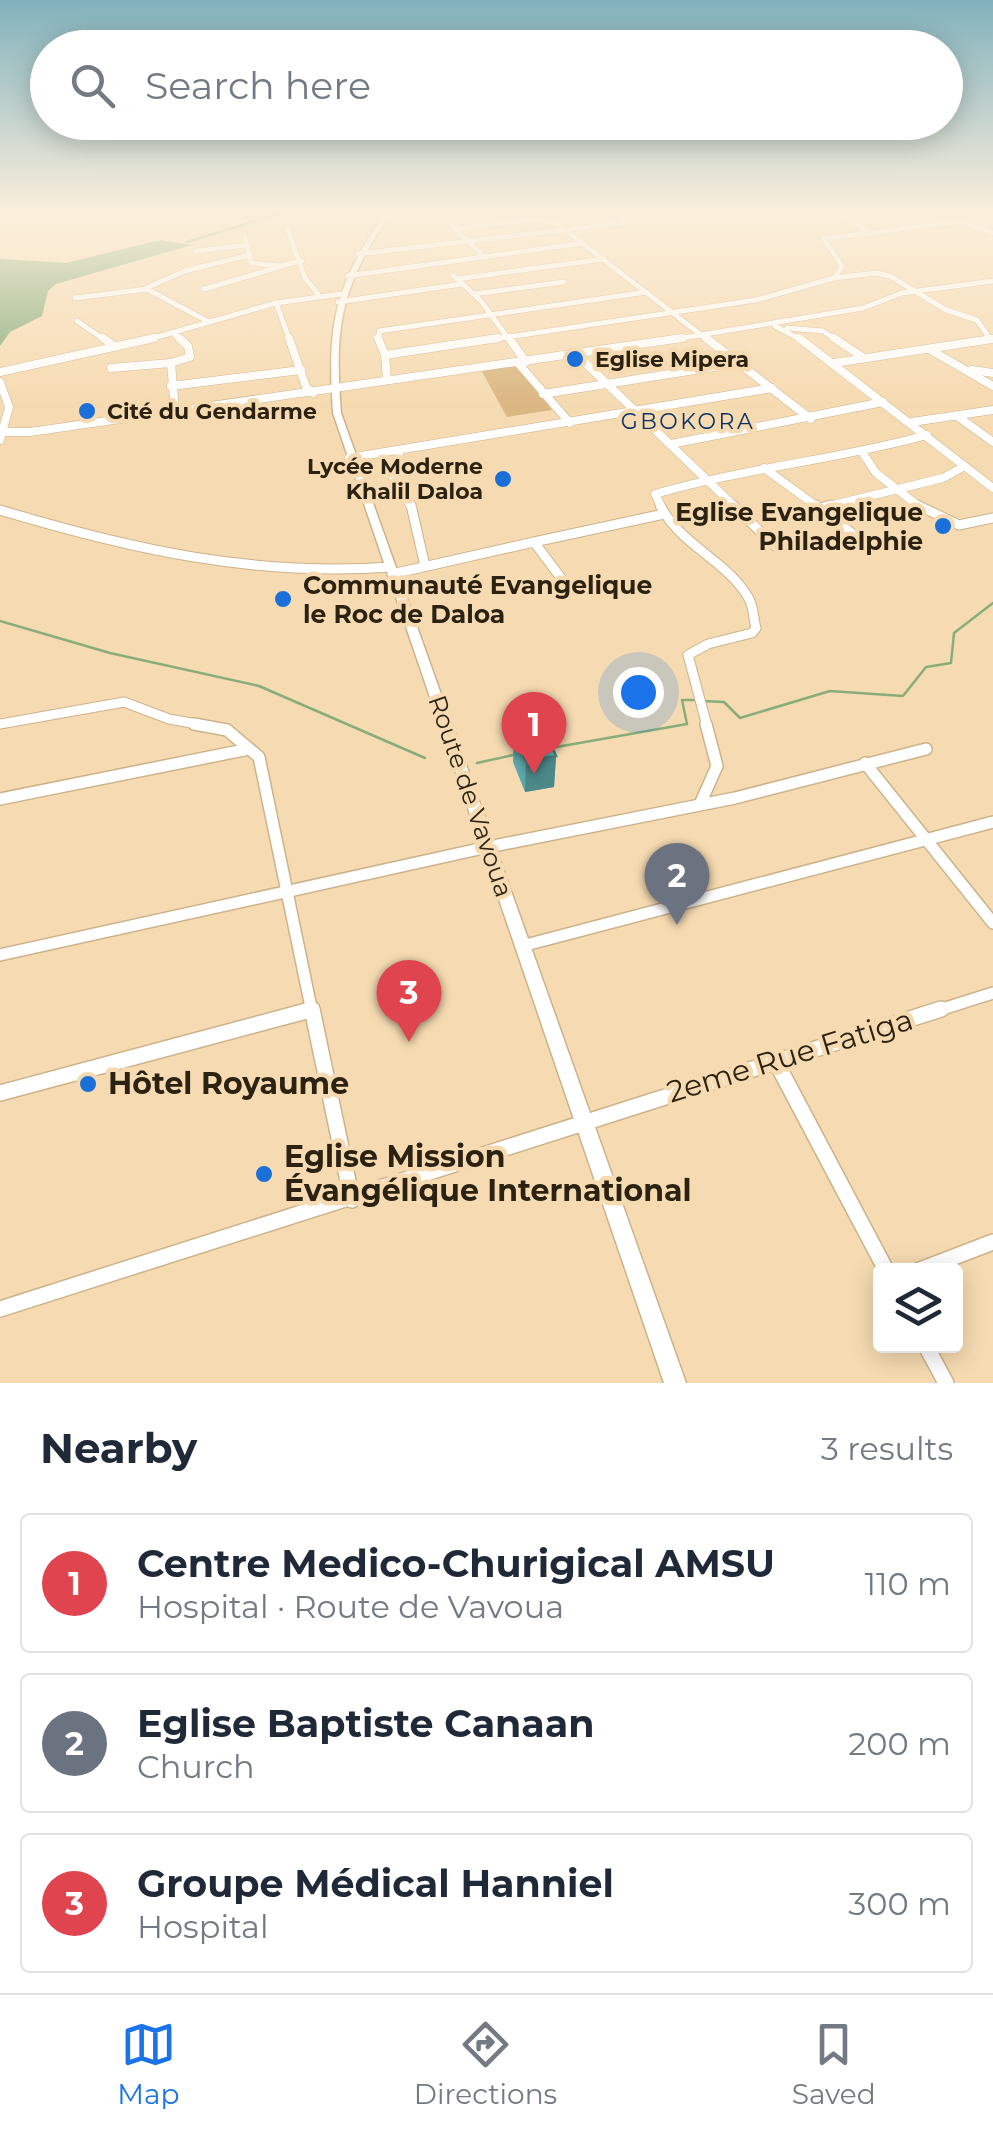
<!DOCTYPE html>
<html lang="en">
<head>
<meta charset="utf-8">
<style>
	body { margin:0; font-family:Montserrat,sans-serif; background:#f2f2f3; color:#1f2937 }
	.controls { position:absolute; right:30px; bottom:30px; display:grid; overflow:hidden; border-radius:10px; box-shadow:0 5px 25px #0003 }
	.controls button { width:90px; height:90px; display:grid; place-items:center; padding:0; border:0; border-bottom:2px solid #e0e1e3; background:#fff; color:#1f2937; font:50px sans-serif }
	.you { position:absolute; left:638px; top:692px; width:35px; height:35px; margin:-25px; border:8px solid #fff; border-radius:50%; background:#1a73e8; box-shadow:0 0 0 15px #1a73e833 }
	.badge { display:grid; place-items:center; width:65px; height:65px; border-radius:50%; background:#1a73e8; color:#fff; font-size:32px; font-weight:700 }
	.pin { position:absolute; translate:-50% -82px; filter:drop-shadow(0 2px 5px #0008) }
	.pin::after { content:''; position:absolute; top:52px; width:35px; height:30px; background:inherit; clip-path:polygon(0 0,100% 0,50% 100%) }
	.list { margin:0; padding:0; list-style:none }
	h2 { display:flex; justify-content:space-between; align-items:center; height:130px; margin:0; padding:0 40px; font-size:42px }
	h2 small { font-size:32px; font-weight:400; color:#747a83 }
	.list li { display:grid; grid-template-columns:65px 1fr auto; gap:30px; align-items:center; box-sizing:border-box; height:140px; margin:0 20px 20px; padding:0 20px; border:2px solid #e0e1e3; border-radius:10px }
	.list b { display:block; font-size:38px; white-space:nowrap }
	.list p { margin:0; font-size:32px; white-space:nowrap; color:#747a83 }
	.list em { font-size:32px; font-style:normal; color:#747a83 }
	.icon { flex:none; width:55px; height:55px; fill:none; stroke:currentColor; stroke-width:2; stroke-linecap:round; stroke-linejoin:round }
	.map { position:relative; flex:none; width:993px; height:1383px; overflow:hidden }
	.search { position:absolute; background:#fff; box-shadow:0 5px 25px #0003; left:30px; right:30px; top:30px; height:110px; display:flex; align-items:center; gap:25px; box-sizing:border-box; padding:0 35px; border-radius:55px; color:#747a83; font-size:38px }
	.sheet { height:610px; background:#fff }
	nav { display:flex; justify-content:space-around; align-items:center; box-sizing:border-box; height:140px; border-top:2px solid #e0e1e3; background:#fff; font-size:28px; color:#747a83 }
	nav a { display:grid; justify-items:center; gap:5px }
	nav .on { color:#1a73e8 }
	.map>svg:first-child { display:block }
	.green { fill:#dbb783 }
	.water { fill:#88ad79 }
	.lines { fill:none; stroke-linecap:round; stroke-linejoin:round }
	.stream { stroke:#88ad79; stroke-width:2.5 }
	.minor-far4-casing { stroke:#cdb28a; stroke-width:6 }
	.minor-far3-casing { stroke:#cdb28a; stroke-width:9 }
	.minor-far2-casing { stroke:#cdb28a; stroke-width:11 }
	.minor-far1-casing { stroke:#cdb28a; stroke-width:14 }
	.minor-casing { stroke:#cdb28a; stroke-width:18 }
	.major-casing { stroke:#cdb28a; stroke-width:3 }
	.minor-far4 { stroke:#fff; stroke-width:5 }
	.minor-far3 { stroke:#fff; stroke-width:8 }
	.minor-far2 { stroke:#fff; stroke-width:9 }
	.minor-far1 { stroke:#fff; stroke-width:11 }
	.minor { stroke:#fff; stroke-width:15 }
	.major { fill:#fff; fill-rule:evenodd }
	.wall { fill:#5da7a8 }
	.shaded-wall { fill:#4c8888 }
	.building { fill:#6cc2c3; stroke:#4c8888; stroke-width:2.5 }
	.poi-dot { fill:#1b6fd9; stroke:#f6dbb2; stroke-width:4 }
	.labels { text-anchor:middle; stroke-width:9; stroke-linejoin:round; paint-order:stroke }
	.far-poi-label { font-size:22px; font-weight:bold; fill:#2c2212; stroke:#f6dbb2; text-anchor:start }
	.far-neighbourhood-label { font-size:22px; letter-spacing:2.5px; fill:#0a3265; stroke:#f6dbb2 }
	.poi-label { font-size:25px; font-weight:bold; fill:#2c2212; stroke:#f6dbb2; text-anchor:end }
	.street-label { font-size:25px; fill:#2c2212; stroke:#f6dbb2 }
	.near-street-label { font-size:30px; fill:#2c2212; stroke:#f6dbb2 }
	.near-poi-label { font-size:30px; font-weight:bold; fill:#2c2212; stroke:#f6dbb2; text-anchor:start }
</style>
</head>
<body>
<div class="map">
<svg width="993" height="1383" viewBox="0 0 993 1383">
	<rect width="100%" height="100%" fill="#f6dbb2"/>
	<path class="green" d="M516,366L552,410L507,417L481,370Z"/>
	<path class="water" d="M160,240L192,245L56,284L48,291L42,316L10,332L0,346V259L66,263Z"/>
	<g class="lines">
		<g class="stream">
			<path d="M187,242L285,212"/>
			<path d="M0,621L110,653L259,686L425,758"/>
			<path d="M703,701L724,702L740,718L830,691L903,696L926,667L951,663L954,633L993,603"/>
			<path d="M551,748L687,724L682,700H695"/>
			<path d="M477,763L513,755"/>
		</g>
		<g class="minor-far4-casing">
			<g id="minor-far4">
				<path d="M436,212L486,258"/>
				<path d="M835,212L869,231"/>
				<path d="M439,214L458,212"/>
				<path d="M287,228L305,278L318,294"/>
				<path d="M455,229L535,219L556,223L709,341"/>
				<path d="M245,237L251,263L279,266L302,261"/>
				<path d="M196,251L247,245"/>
				<path d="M358,254L622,223V218L611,212"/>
				<path d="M453,275L481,301L510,341"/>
				<path d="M347,276L583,243"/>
				<path d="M835,277L842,266L824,239L961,221L993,233"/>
				<path d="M457,279L604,259"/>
				<path d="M146,288L185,271L249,255"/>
				<path d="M204,289L283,266"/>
				<path d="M474,294L564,282"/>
				<path d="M75,298L147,289L209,322"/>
				<path d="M338,302L462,284"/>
				<path d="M276,303L290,341"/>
				<path d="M77,321L106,341"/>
				<path d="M775,326L803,341"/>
				<path d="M787,328L823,331L838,341"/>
				<path d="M174,334L182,341"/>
				<path d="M143,341L276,303L341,294"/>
				<path d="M379,341V331L647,292"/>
				<path d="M481,341L756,300L834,278L876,273L890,276L946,310L977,320L990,339"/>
				<path d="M664,341L863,308L902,293L993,281"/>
				<path d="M980,341L992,339"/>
			</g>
		</g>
		<g class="minor-far3-casing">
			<g id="minor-far3">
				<path d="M103,338L114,346"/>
				<path d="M289,338L306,387L313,393"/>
				<path d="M378,338L385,355"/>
				<path d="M509,338L526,362"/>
				<path d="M706,338L811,419"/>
				<path d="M799,338L993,488"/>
				<path d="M834,338L864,358"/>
				<path d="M929,349L993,386"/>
				<path d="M576,354L736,508"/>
				<path d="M518,363L570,423"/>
				<path d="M834,363L992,339"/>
				<path d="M111,368L171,363"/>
				<path d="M972,370L993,373"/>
				<path d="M0,372L154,338"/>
				<path d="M387,380L385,355L498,338"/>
				<path d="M0,382L9,407L0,440"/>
				<path d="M171,386L301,370"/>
				<path d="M543,394L739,363"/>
				<path d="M175,411L171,363L190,357L188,346L179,338"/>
				<path d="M957,416L993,442"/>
				<path d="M912,422L993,410"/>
				<path d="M0,432H30L682,338"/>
				<path d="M671,444L883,402"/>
				<path d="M862,452L876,473L921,508"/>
				<path d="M399,454L393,480L412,508"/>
				<path d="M349,458L772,388"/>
				<path d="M764,468L819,508"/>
				<path d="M662,508L655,494C744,468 837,460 927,435"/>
				<path d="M821,508L943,478L963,467"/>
			</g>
		</g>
		<g class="minor-far2-casing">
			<g id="minor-far2">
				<path d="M411,505L425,566"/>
				<path d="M660,505C680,545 726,560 748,597C754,606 753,618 756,628L752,633L708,644L688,655L707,726"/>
				<path d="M733,505L775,546"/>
				<path d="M816,505L863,542"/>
				<path d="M917,505L959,525L993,518"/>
				<path d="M817,509L831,505"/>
				<path d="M0,510C130,549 254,577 391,567"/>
				<path d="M534,542L664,514"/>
				<path d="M392,574L534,542L561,578"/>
				<path d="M0,724L124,702L169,719L208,726"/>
			</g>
		</g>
		<g class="minor-far1-casing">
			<g id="minor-far1">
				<path d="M194,724L227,730L259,757L312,1012"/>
				<path d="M865,763L993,923"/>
				<path d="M0,799L249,749"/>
				<path d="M701,802L717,766L706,724"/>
				<path d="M522,946L993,822"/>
				<path d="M0,955L488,847L735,798L926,749"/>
				<path d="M304,1012L310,1010"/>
				<path d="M933,1012L993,993"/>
			</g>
		</g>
		<g class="minor-casing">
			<g id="minor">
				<path d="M312,1009L352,1200"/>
				<path d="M775,1060L886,1270"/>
				<path d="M0,1093L310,1010"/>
				<path d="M920,1270L993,1242"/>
				<path d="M0,1309L941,1009"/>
				<path d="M926,1346L946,1383"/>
			</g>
		</g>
		<g class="major-casing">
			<path id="major" d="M386,212H392C341,286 334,324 341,413L686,1383H664L333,413C327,324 334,286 386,212Z"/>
		</g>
		<use href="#minor-far4" class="minor-far4"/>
		<use href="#minor-far3" class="minor-far3"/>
		<use href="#minor-far2" class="minor-far2"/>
		<use href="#minor-far1" class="minor-far1"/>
		<use href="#minor" class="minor"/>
		<use href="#major" class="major"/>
	</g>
	<path class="wall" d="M514,731L556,756L554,787L525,792L513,762Z"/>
	<path class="shaded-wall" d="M556,756L554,787L525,792L526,761Z"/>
	<path class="building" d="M543,726L556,756L526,761L514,731Z"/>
	<linearGradient id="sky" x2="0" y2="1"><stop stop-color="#81b1bc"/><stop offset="0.52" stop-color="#fbefdc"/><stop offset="1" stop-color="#fbefdc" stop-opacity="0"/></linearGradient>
	<rect width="993" height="405" fill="url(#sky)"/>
	<g class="poi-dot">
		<circle cx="575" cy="359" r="10"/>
		<circle cx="87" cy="411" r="10"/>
		<circle cx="503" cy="479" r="10"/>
		<circle cx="943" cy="526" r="10"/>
		<circle cx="283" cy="599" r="10"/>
		<circle cx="88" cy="1084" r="10"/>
		<circle cx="264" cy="1174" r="10"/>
	</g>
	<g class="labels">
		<g class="far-poi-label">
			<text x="595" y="367">Eglise Mipera</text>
			<text x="107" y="419">Cité du Gendarme</text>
			<text x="483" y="474" text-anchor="end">Lycée Moderne<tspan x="483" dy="25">Khalil Daloa</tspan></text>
		</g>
		<g class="far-neighbourhood-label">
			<text x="688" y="429">GBOKORA</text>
		</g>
		<g class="poi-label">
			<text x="923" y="521">Eglise Evangelique<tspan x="923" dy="29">Philadelphie</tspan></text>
			<text x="303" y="594" text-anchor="start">Communauté Evangelique<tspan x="303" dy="29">le Roc de Daloa</tspan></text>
		</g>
		<g class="street-label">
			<text transform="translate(471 796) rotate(71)" y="9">Route de Vavoua</text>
		</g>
		<g class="near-street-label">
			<text transform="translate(790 1056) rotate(-17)" y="10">2eme Rue Fatiga</text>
		</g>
		<g class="near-poi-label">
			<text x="108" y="1094">Hôtel Royaume</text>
			<text x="284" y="1167">Eglise Mission<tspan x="284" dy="34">Évangélique International</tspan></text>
		</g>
	</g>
</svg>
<div class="controls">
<button><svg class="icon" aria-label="layers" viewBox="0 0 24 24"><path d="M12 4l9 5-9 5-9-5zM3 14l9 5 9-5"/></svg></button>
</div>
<div class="you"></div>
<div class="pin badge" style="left:534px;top:774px;background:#e0444e">1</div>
<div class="pin badge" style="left:677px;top:925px;background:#6b7280">2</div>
<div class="pin badge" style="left:409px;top:1042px;background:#e0444e">3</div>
<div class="search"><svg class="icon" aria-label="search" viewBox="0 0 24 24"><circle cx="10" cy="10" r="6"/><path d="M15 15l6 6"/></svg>Search here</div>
</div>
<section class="sheet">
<h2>Nearby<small>3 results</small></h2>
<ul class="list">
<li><span class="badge" style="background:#e0444e">1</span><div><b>Centre Medico-Churigical AMSU</b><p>Hospital · Route de Vavoua</p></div><em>110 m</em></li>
<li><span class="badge" style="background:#6b7280">2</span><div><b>Eglise Baptiste Canaan</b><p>Church</p></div><em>200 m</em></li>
<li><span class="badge" style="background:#e0444e">3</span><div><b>Groupe Médical Hanniel</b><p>Hospital</p></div><em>300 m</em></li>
</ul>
</section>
<nav>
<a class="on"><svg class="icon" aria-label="map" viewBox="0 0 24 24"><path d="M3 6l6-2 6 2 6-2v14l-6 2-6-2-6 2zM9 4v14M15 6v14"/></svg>Map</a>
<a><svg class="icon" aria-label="directions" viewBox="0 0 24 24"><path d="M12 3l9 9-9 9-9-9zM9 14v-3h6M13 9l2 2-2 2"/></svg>Directions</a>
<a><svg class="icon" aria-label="saved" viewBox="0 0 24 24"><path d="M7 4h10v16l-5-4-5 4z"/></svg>Saved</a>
</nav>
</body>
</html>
